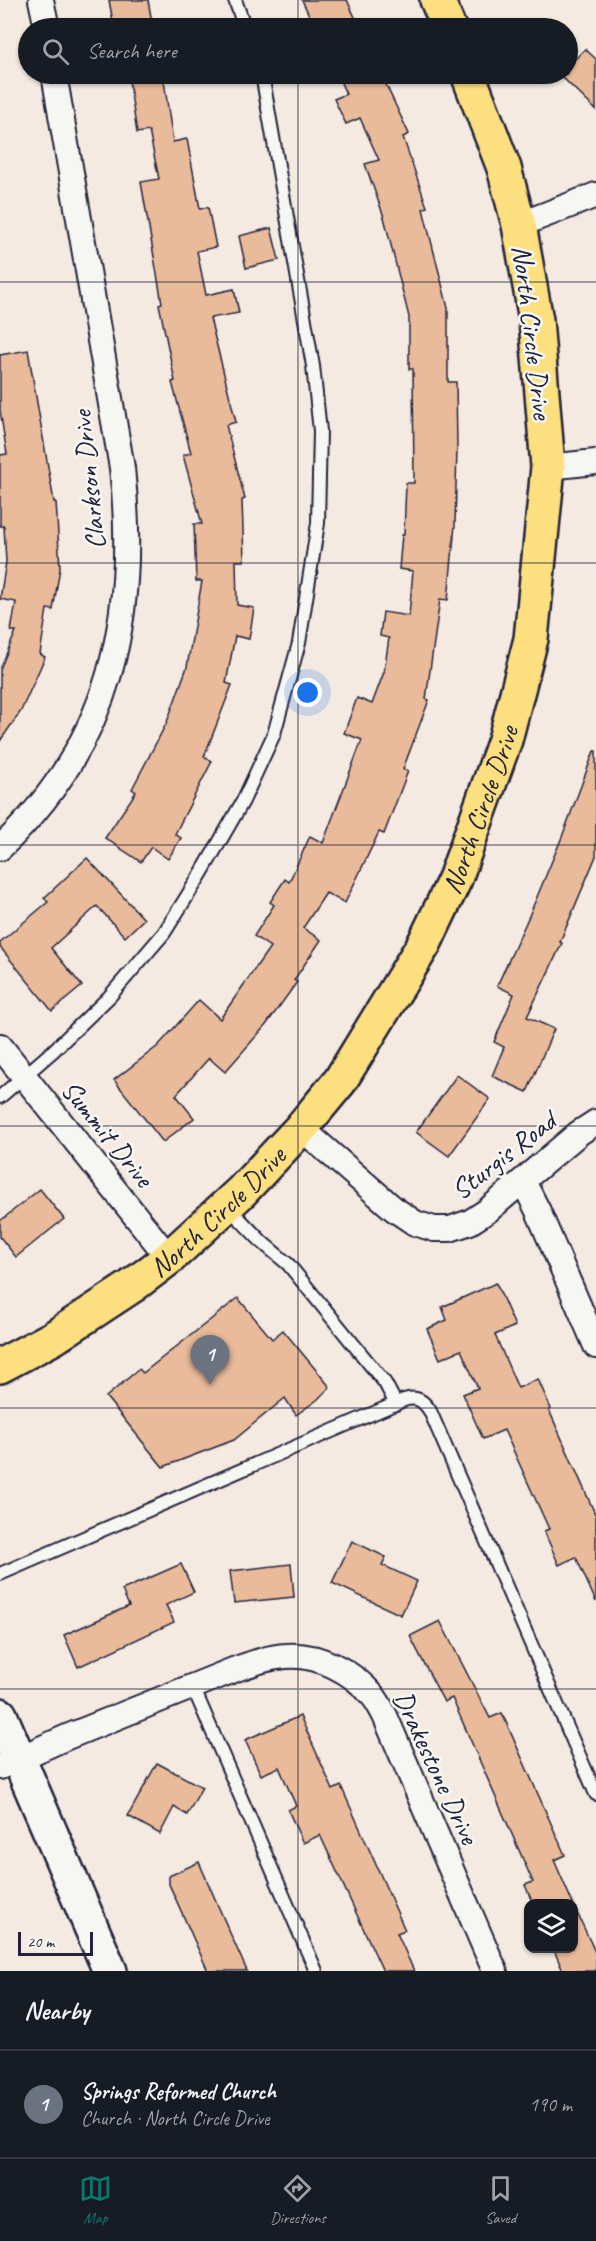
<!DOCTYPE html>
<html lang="en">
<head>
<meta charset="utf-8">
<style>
	body { margin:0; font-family:Caveat,sans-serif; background:#242831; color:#f1f3f6 }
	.controls { position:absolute; right:18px; bottom:18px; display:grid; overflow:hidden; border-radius:12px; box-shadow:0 2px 4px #0004 }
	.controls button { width:54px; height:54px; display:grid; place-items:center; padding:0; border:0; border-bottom:2px solid #363941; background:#171b24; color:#f1f3f6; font:30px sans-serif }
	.scale { position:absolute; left:18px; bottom:15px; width:75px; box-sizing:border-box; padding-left:6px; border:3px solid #22223b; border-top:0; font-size:16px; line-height:21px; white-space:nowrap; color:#22223b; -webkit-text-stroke:4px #f6f6f2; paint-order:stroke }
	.you { position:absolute; left:308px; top:693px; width:21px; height:21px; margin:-15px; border:4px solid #fff; border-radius:50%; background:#1a73e8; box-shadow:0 0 0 9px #1a73e833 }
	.badge { display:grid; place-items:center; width:39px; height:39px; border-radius:50%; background:#0f766e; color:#fff; font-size:20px; font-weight:700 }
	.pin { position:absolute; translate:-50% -50px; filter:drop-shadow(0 2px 3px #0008) }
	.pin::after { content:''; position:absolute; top:32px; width:21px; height:18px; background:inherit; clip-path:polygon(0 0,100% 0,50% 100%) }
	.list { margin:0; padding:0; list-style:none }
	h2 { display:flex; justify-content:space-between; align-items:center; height:78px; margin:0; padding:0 24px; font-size:26px }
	h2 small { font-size:20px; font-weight:400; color:#9ea1a6 }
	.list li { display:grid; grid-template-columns:39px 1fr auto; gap:18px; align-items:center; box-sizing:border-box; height:108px; padding:0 24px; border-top:2px solid #363941 }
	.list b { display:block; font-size:22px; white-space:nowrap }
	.list p { margin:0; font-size:20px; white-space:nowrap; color:#9ea1a6 }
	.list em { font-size:20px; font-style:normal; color:#9ea1a6 }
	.icon { flex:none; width:33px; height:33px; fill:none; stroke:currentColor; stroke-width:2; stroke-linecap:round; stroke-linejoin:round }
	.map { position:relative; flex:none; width:596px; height:1971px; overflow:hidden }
	.search { position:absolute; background:#171b24; box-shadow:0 2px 4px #0004; left:18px; right:18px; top:18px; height:66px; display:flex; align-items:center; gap:15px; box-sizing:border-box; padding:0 21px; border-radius:33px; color:#9ea1a6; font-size:22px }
	.sheet { height:186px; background:#171b24 }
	nav { display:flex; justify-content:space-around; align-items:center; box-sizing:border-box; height:84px; border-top:2px solid #363941; background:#171b24; font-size:16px; color:#9ea1a6 }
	nav a { display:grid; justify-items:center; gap:3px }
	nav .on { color:#0f766e }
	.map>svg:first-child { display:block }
	.building { fill:#eabb9b; stroke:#22223b; stroke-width:1.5 }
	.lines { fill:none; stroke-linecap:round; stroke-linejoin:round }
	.lane-casing { stroke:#22223b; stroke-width:16 }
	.street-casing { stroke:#22223b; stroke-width:28 }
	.secondary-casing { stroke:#22223b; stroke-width:38 }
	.primary-casing { stroke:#22223b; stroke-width:38 }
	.lane { stroke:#f6f6f2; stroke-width:12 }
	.street { stroke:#f6f6f2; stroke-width:24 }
	.secondary { stroke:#f6f6f2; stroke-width:33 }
	.primary { stroke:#fce080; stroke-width:33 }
	.grid { fill:none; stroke:#22223b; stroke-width:1.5; stroke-opacity:0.55 }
	.labels { text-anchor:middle; stroke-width:5; stroke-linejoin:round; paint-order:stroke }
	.street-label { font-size:28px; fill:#22223b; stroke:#f6f6f2 }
</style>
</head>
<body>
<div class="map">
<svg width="596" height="1971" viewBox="0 0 596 1971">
	<rect width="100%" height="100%" fill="#f4eae1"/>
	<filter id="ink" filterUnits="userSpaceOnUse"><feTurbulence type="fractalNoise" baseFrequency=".0167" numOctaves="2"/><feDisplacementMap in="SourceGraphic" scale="12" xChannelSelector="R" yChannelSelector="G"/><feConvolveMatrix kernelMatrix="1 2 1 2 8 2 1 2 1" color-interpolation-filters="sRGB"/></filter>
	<g filter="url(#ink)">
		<g class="building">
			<path d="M109,0H148L153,28H114Z"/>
			<path d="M302,0H347L360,28H315Z"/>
			<path d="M585,49L596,59V110L560,75L567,74V67Z"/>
			<path d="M128,74H163L173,142L187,139L200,209L208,207L216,247L197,251L206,295L234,289L239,313L210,318L236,422L226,425L245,499L242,500L244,561H236L237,605L254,608L249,639L235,636L226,683L232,685L204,757L212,761L175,834L181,838L168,859L151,847L141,862L105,838L136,792L132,789L167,722L187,667L202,581H196L194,524H202L183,455L191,453L172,382L175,381L159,304L162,303L141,182L159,179L149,131L137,133Z"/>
			<path d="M337,74H381L409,134L403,137L427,207L423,209L448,308V382H456L457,448L455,525L448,600L440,599L426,699L429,700L403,769L408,771L384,834L379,832L345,903L326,893L303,928L321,940L294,980L297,982L266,1025L225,1072L209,1058L176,1095L194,1118L163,1142L114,1080L158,1046L199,1000L220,1019L270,947L254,936L274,905L270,902L285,879L289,882L310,836L323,843L362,740L344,733L357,698L372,704L384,672L389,638L380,636L383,612L409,616L413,571L399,569L402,535H404L406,483H414L413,369H409V317L384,217L365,164L379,160L360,118L346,124L334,99L346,94Z"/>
			<path d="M271,228L279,260L246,268L239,236Z"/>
			<path d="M28,350L54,502H56L60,568L53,610L47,609L40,654L45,657L21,711L0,741V669L16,631H11L16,602L0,599L6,562L4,526H0V455L7,454L0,410V355Z"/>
			<path d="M594,751H596V856L560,942L562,943L527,1017L554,1029L527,1092L492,1076L504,1047L494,1042L514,994L497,986L529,916L562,837Z"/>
			<path d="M87,858L144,919L125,937L97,906L51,948L82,986L52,1011L0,947V942L48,902L44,898Z"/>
			<path d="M457,1075L490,1099L449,1156L416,1132Z"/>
			<path d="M40,1189L64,1219L16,1257L0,1237V1221Z"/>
			<path d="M496,1283L515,1326L495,1335L518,1388L538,1379L551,1409L549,1410L596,1516V1602L576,1557L559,1565L544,1531L549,1529L504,1430L483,1439L463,1394L478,1388L461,1350L440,1359L427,1329L447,1320L442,1307Z"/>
			<path d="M238,1298L272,1339L283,1330L330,1387L317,1400L296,1415L285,1398L234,1440L163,1467L106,1397L139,1369L143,1373Z"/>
			<path d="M352,1541L386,1557L382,1565L417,1581L401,1615L332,1583Z"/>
			<path d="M181,1564L194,1592L166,1605L174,1622L78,1667L64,1635L129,1606L122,1590Z"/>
			<path d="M291,1564L294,1597L234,1603L230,1571Z"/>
			<path d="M440,1621L490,1718L502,1713L565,1855L554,1860L573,1904H533L525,1885L533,1882L452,1698L444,1702L410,1636Z"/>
			<path d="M300,1716L333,1790L341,1786L405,1930L397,1933L414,1971H383L320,1835L303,1843L288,1810L296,1806L279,1767L261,1775L245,1740Z"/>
			<path d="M157,1763L202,1787L187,1815L174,1807L160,1834L128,1816Z"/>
			<path d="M199,1862L222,1915L247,1971H208L169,1884V1876Z"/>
			<path d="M573,1904L596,1954V1971H563L553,1948H573Z"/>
		</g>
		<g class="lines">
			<g class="lane-casing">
				<g id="lane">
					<path d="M235,0L245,28"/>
					<path d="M0,1097L53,1051L109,997L164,933L201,874L243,801L274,734L299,643L318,523L320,431L313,366L262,74"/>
					<path d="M228,1207L262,1242L288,1264L385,1383L396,1404"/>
					<path d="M0,1574L404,1400C416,1396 423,1400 430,1411L596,1794"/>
					<path d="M193,1687L316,1971"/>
				</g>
			</g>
			<g class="street-casing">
				<g id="street">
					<path d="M41,0L47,28"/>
					<path d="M519,225L596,195"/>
					<path d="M548,467L596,462"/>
					<path d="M0,848C112,743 138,616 122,468L54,74"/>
					<path d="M0,1046L169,1258"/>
					<path d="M301,1128L394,1209L415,1223L434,1229H450L470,1222L487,1211L579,1133L596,1122"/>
					<path d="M523,1181L538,1211L596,1346"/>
					<path d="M0,1767L67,1737L236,1669C253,1663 269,1657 286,1656C318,1653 353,1672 373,1696C378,1702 382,1710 385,1716L495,1971"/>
				</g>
			</g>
			<g class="secondary-casing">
				<path id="secondary" d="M0,1715L110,1971"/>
			</g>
			<g class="primary-casing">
				<g id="primary">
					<path d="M437,0L449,28"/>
					<path id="s1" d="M0,1366L53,1338L132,1286L169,1258L241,1192L301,1128L340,1081L424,944L455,879L505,740L531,639L548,467L536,320L519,225L504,168L468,74"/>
				</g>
			</g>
			<use href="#lane" class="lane"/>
			<use href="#street" class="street"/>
			<use href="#secondary" class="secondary"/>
			<use href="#primary" class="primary"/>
		</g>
	</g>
	<path class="grid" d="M298,0V28M298,74V1971M0,282H596M0,563H596M0,845H596M0,1126H596M0,1408H596M0,1689H596"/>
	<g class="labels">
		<g class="street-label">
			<text transform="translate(533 332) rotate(83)" y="10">North Circle Drive</text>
			<text transform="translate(88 480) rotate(-96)" y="10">Clarkson Drive</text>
			<text dy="10" stroke="none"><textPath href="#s1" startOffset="754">North Circle Drive</textPath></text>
			<text transform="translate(108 1133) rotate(51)" y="10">Summit Drive</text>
			<text transform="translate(503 1155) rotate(-38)" y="10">Sturgis Road</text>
			<text dy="10" stroke="none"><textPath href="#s1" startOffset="268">North Circle Drive</textPath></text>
			<text transform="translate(437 1767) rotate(65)" y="10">Drakestone Drive</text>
		</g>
	</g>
</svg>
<div class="controls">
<button><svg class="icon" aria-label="layers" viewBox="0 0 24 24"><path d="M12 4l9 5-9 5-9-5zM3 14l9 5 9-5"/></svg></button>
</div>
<div class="scale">20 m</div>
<div class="you"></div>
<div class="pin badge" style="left:210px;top:1385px;background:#6b7280">1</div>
<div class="search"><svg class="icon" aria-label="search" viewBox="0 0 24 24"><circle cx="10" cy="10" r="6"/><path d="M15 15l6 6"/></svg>Search here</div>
</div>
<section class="sheet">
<h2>Nearby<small></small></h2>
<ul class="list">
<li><span class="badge" style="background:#6b7280">1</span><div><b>Springs Reformed Church</b><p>Church · North Circle Drive</p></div><em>190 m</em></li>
</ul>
</section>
<nav>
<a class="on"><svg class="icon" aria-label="map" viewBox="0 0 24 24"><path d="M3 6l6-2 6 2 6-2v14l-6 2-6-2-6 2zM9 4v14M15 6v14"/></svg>Map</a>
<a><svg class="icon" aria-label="directions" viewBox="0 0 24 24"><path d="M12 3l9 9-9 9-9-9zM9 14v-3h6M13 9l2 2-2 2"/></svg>Directions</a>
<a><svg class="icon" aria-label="saved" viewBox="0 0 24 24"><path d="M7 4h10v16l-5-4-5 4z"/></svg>Saved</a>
</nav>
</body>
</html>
